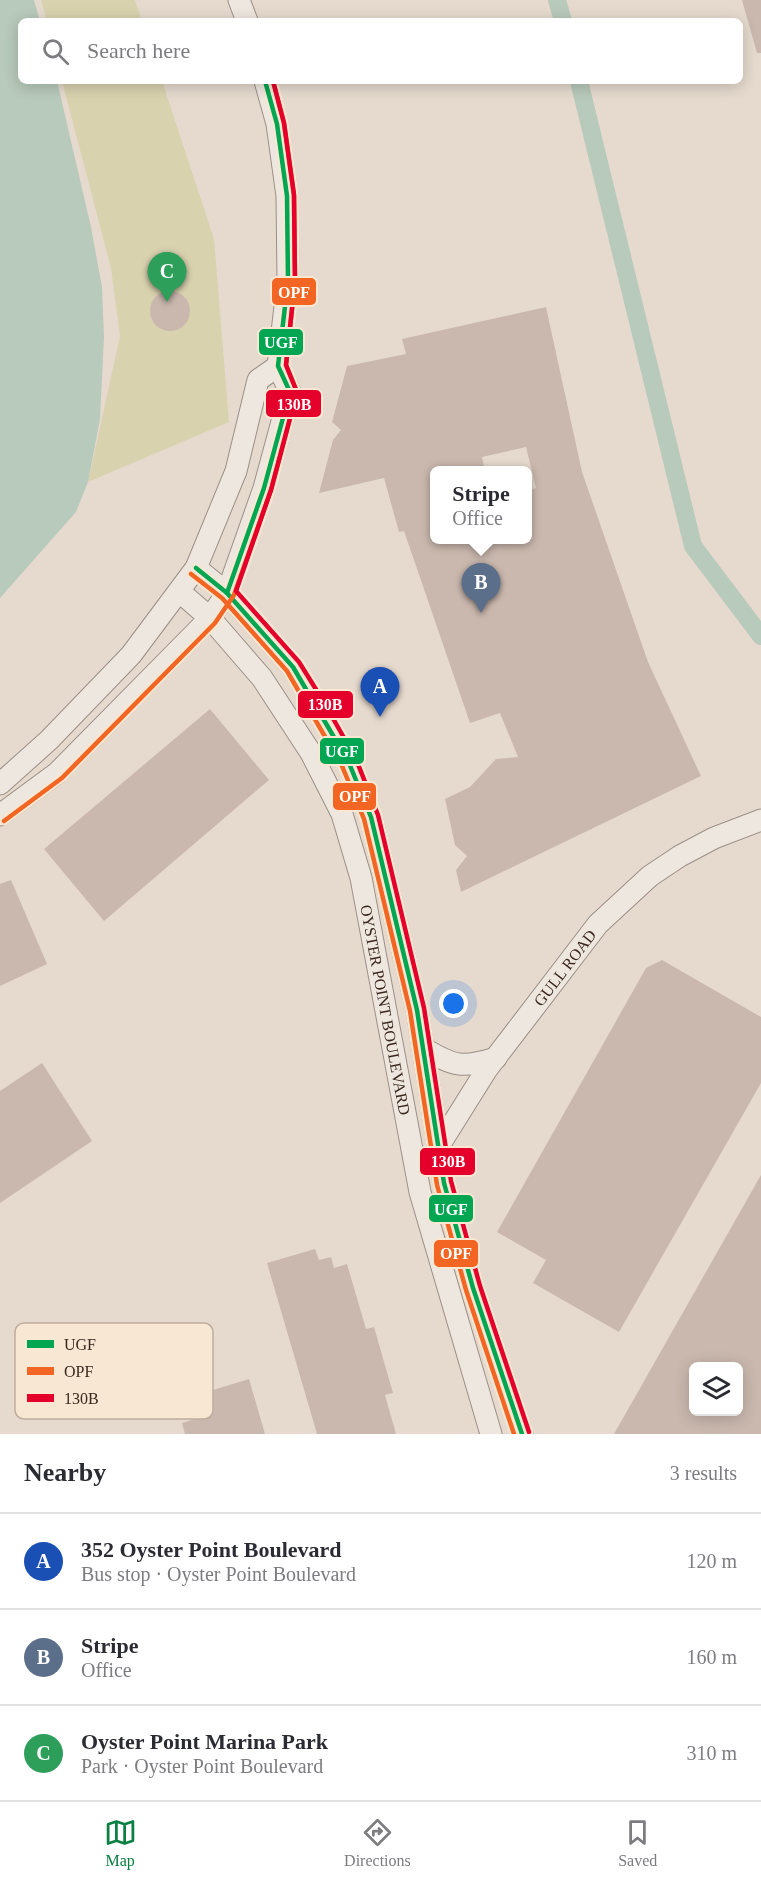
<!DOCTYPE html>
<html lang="en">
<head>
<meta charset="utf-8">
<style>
	body { margin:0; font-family:"Times New Roman",serif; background:#f2f2f3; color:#2b2b33 }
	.controls { position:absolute; right:18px; bottom:18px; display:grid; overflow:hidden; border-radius:9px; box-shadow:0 3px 15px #0003 }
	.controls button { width:54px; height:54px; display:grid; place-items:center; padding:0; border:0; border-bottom:2px solid #e1e1e2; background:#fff; color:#2b2b33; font:30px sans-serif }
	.you { position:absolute; left:454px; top:1004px; width:21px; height:21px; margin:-15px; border:4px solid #fff; border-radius:50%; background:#1a73e8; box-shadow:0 0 0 9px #1a73e833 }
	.badge { display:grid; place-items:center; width:39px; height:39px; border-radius:50%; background:#0b8043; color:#fff; font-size:20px; font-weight:700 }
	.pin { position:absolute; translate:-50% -50px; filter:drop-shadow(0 2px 3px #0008) }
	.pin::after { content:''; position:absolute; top:32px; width:21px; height:18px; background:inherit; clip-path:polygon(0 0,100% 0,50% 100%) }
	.popup { position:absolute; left:430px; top:466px; width:102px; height:78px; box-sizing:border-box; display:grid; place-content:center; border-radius:9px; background:#fff; filter:drop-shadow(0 2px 4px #0005); font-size:20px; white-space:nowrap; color:#7c7c81 }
	.popup b { font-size:22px; color:#2b2b33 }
	.popup::after { content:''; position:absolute; left:50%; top:100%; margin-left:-12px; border:12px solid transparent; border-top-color:#fff }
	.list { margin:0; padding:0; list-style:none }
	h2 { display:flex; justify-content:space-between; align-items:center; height:78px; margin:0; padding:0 24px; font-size:26px }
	h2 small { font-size:20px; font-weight:400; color:#7c7c81 }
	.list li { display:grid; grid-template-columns:39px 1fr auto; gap:18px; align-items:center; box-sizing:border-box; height:96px; padding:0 24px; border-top:2px solid #e1e1e2 }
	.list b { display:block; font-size:22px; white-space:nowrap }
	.list p { margin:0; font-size:20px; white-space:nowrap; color:#7c7c81 }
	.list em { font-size:20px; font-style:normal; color:#7c7c81 }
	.icon { flex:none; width:33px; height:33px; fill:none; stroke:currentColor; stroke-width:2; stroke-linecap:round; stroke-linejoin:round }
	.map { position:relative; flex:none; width:761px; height:1434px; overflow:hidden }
	.search { position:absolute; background:#fff; box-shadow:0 3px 15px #0003; left:18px; right:18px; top:18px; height:66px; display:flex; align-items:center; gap:15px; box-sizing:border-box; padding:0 21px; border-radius:9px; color:#7c7c81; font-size:22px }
	.sheet { height:366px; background:#fff }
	nav { display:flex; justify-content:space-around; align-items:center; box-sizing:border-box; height:84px; border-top:2px solid #e1e1e2; background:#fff; font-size:16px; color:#7c7c81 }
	nav a { display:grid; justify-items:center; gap:3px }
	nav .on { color:#0b8043 }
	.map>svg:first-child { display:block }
	.green { fill:#d9d2af }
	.water { fill:#b8cabc }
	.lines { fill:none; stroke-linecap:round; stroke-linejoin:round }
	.canal { stroke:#b8cabc; stroke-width:18 }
	.building { fill:#cab8ae; fill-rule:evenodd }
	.secondary-casing { stroke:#9b8f86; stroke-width:23 }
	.secondary { stroke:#eee7df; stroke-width:21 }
	.bus-1-casing { stroke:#f7e7d3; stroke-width:9 }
	.bus-2-casing { stroke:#f7e7d3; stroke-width:9 }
	.bus-3-casing { stroke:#f7e7d3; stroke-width:9 }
	.bus-1 { stroke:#00a651; stroke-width:4.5 }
	.bus-2 { stroke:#f26522; stroke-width:4.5 }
	.bus-3 { stroke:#e4002b; stroke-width:4.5 }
	.labels { text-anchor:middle; stroke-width:6; stroke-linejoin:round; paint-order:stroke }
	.street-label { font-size:16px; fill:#3a271e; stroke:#f7e7d3 }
	.key { fill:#f7e7d3; stroke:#bead9d; stroke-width:1.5 }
	.key-label { font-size:16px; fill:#3a271e }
	.line-badge { stroke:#f7e7d3; stroke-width:2 }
	.badge-label { font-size:16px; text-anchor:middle; font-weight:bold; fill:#fff }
</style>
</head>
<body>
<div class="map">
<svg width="761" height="1434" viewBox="0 0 761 1434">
	<rect width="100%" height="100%" fill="#e6dace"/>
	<g class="green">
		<path d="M41,0H135L142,21H47Z"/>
		<path d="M62,81H162L214,239L229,422L88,482L120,336L111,268Z"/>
	</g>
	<path class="water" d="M0,0H34L40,21H21V81H57L91,227L102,287L104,337L100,419L88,482L76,512L0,598Z"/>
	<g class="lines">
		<g class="canal">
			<path d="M557,0L563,21"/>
			<path d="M579,81L693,546L761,636"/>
		</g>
	</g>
	<g class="building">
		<path d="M742,0H761V53H757Z"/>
		<circle cx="170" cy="311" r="20"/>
		<path d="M546,307L582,472L648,662L701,776L461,892L456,870L467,856L455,845L445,799L470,787L496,759L518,757L500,713L470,723L404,531L399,532L384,478L319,493L333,440L341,430L332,422L347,366L406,354L402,339ZM526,447L536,488L528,491V540H435V471H485L482,457Z"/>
		<path d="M210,709L269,780L104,921L44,849Z"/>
		<path d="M11,880L47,964L0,986V884Z"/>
		<path d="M662,960L761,1017V1083L619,1332L533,1283L546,1260L497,1232L646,968Z"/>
		<path d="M42,1063L92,1141L0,1203V1091Z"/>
		<path d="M761,1175V1434H614ZM693,1366H738V1412H693Z"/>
		<path d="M315,1249L319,1260L331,1257L334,1268L347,1264L366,1329L374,1327L393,1393L385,1395L396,1434H317L267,1263Z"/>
		<path d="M249,1379L265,1434H185L182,1423L195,1419L191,1408L203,1405L200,1394Z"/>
	</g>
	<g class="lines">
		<g class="secondary-casing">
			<g id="secondary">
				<path d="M239,0L247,21"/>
				<path d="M196,568L227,593L293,667L349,763L371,817L417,1010L444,1183L473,1288L522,1434"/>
				<path id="s1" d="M180,592L210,618L262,678L311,753L342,814L361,878L420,1192L491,1434"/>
				<path d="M0,784L49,740L131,655L196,568L236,471L258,380L278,366"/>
				<path d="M0,815L57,773L210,618L227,593L264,488L290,392L278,366L288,281L287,196L277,124L265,81"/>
				<path d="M425,1049C455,1067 463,1068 496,1058"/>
				<path id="s2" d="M437,1149L487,1069L598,924L650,876L680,856L714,838L761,820"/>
			</g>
		</g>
		<use href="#secondary" class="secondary"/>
		<g class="bus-1-casing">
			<g id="bus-1">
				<path d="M196,568L227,593L293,667L349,763L371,817L417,1010L444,1183L473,1288L522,1434"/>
				<path d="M227,593L264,488L290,392L278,366L288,281L287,196L277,124L265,81"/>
			</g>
		</g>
		<g class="bus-2-casing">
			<g id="bus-2">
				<path d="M191,574L222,598L287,671L342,766L364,819L410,1011L437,1185L466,1290L514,1434"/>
				<path d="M4,821L62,778L215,623L234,595L271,490L297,392L286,365L295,281L294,195L284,123L273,81"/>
			</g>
		</g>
		<g class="bus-3-casing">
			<path id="bus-3" d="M273,81L284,123L294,195L295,281L286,365L297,392L271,490L236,591L299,662L322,699L356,759L378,815L424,1008L451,1181L480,1286L529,1432"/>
		</g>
		<use href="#bus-1" class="bus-1"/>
		<use href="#bus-2" class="bus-2"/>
		<use href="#bus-3" class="bus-3"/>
	</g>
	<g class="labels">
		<g class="street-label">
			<text dy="6" stroke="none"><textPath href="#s2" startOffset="222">GULL ROAD</textPath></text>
			<text dy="6" stroke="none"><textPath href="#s1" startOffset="478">OYSTER POINT BOULEVARD</textPath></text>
		</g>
	</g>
	<rect x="15" y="1323" width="198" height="96" rx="9" class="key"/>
	<rect x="27" y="1340" width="27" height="8" fill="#00a651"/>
	<rect x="27" y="1367" width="27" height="8" fill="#f26522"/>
	<rect x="27" y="1394" width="27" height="8" fill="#e4002b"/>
	<g class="key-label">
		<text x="64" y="1350">UGF</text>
		<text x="64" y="1377">OPF</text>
		<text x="64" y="1404">130B</text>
	</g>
	<g class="line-badge">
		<rect x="271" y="277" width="46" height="29" rx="6" fill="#f26522"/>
		<rect x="258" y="328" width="46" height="28" rx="6" fill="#00a651"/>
		<rect x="265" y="389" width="57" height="29" rx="6" fill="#e4002b"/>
		<rect x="297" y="690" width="57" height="29" rx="6" fill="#e4002b"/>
		<rect x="319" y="737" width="46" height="28" rx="6" fill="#00a651"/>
		<rect x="332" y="782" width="45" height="29" rx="6" fill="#f26522"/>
		<rect x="419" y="1147" width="57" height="29" rx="6" fill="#e4002b"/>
		<rect x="428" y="1194" width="46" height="29" rx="6" fill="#00a651"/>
		<rect x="433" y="1239" width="46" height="29" rx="6" fill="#f26522"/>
	</g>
	<g class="badge-label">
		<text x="294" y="298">OPF</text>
		<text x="281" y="348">UGF</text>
		<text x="294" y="410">130B</text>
		<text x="325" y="710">130B</text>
		<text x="342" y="757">UGF</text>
		<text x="355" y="802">OPF</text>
		<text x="448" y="1167">130B</text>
		<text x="451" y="1215">UGF</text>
		<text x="456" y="1259">OPF</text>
	</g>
</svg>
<div class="controls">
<button><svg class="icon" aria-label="layers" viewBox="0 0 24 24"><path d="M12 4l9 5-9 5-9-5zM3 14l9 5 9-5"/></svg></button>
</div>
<div class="you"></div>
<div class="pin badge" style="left:380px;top:717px;background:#1a4fb4">A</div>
<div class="pin badge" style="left:481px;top:613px;background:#5c6f8a">B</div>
<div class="popup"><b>Stripe</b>Office</div>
<div class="pin badge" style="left:167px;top:302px;background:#2e9e5b">C</div>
<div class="search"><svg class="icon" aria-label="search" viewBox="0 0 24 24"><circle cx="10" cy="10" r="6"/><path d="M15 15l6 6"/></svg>Search here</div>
</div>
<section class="sheet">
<h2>Nearby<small>3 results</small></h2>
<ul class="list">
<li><span class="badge" style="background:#1a4fb4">A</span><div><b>352 Oyster Point Boulevard</b><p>Bus stop · Oyster Point Boulevard</p></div><em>120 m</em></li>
<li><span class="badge" style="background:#5c6f8a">B</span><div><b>Stripe</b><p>Office</p></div><em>160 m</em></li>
<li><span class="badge" style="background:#2e9e5b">C</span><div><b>Oyster Point Marina Park</b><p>Park · Oyster Point Boulevard</p></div><em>310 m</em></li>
</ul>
</section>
<nav>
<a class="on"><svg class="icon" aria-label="map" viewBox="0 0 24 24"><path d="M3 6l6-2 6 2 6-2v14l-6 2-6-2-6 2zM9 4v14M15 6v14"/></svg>Map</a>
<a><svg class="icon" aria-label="directions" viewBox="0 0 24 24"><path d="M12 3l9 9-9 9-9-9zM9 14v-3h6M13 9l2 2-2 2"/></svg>Directions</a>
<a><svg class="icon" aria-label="saved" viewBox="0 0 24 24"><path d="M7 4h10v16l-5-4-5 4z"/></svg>Saved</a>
</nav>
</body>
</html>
